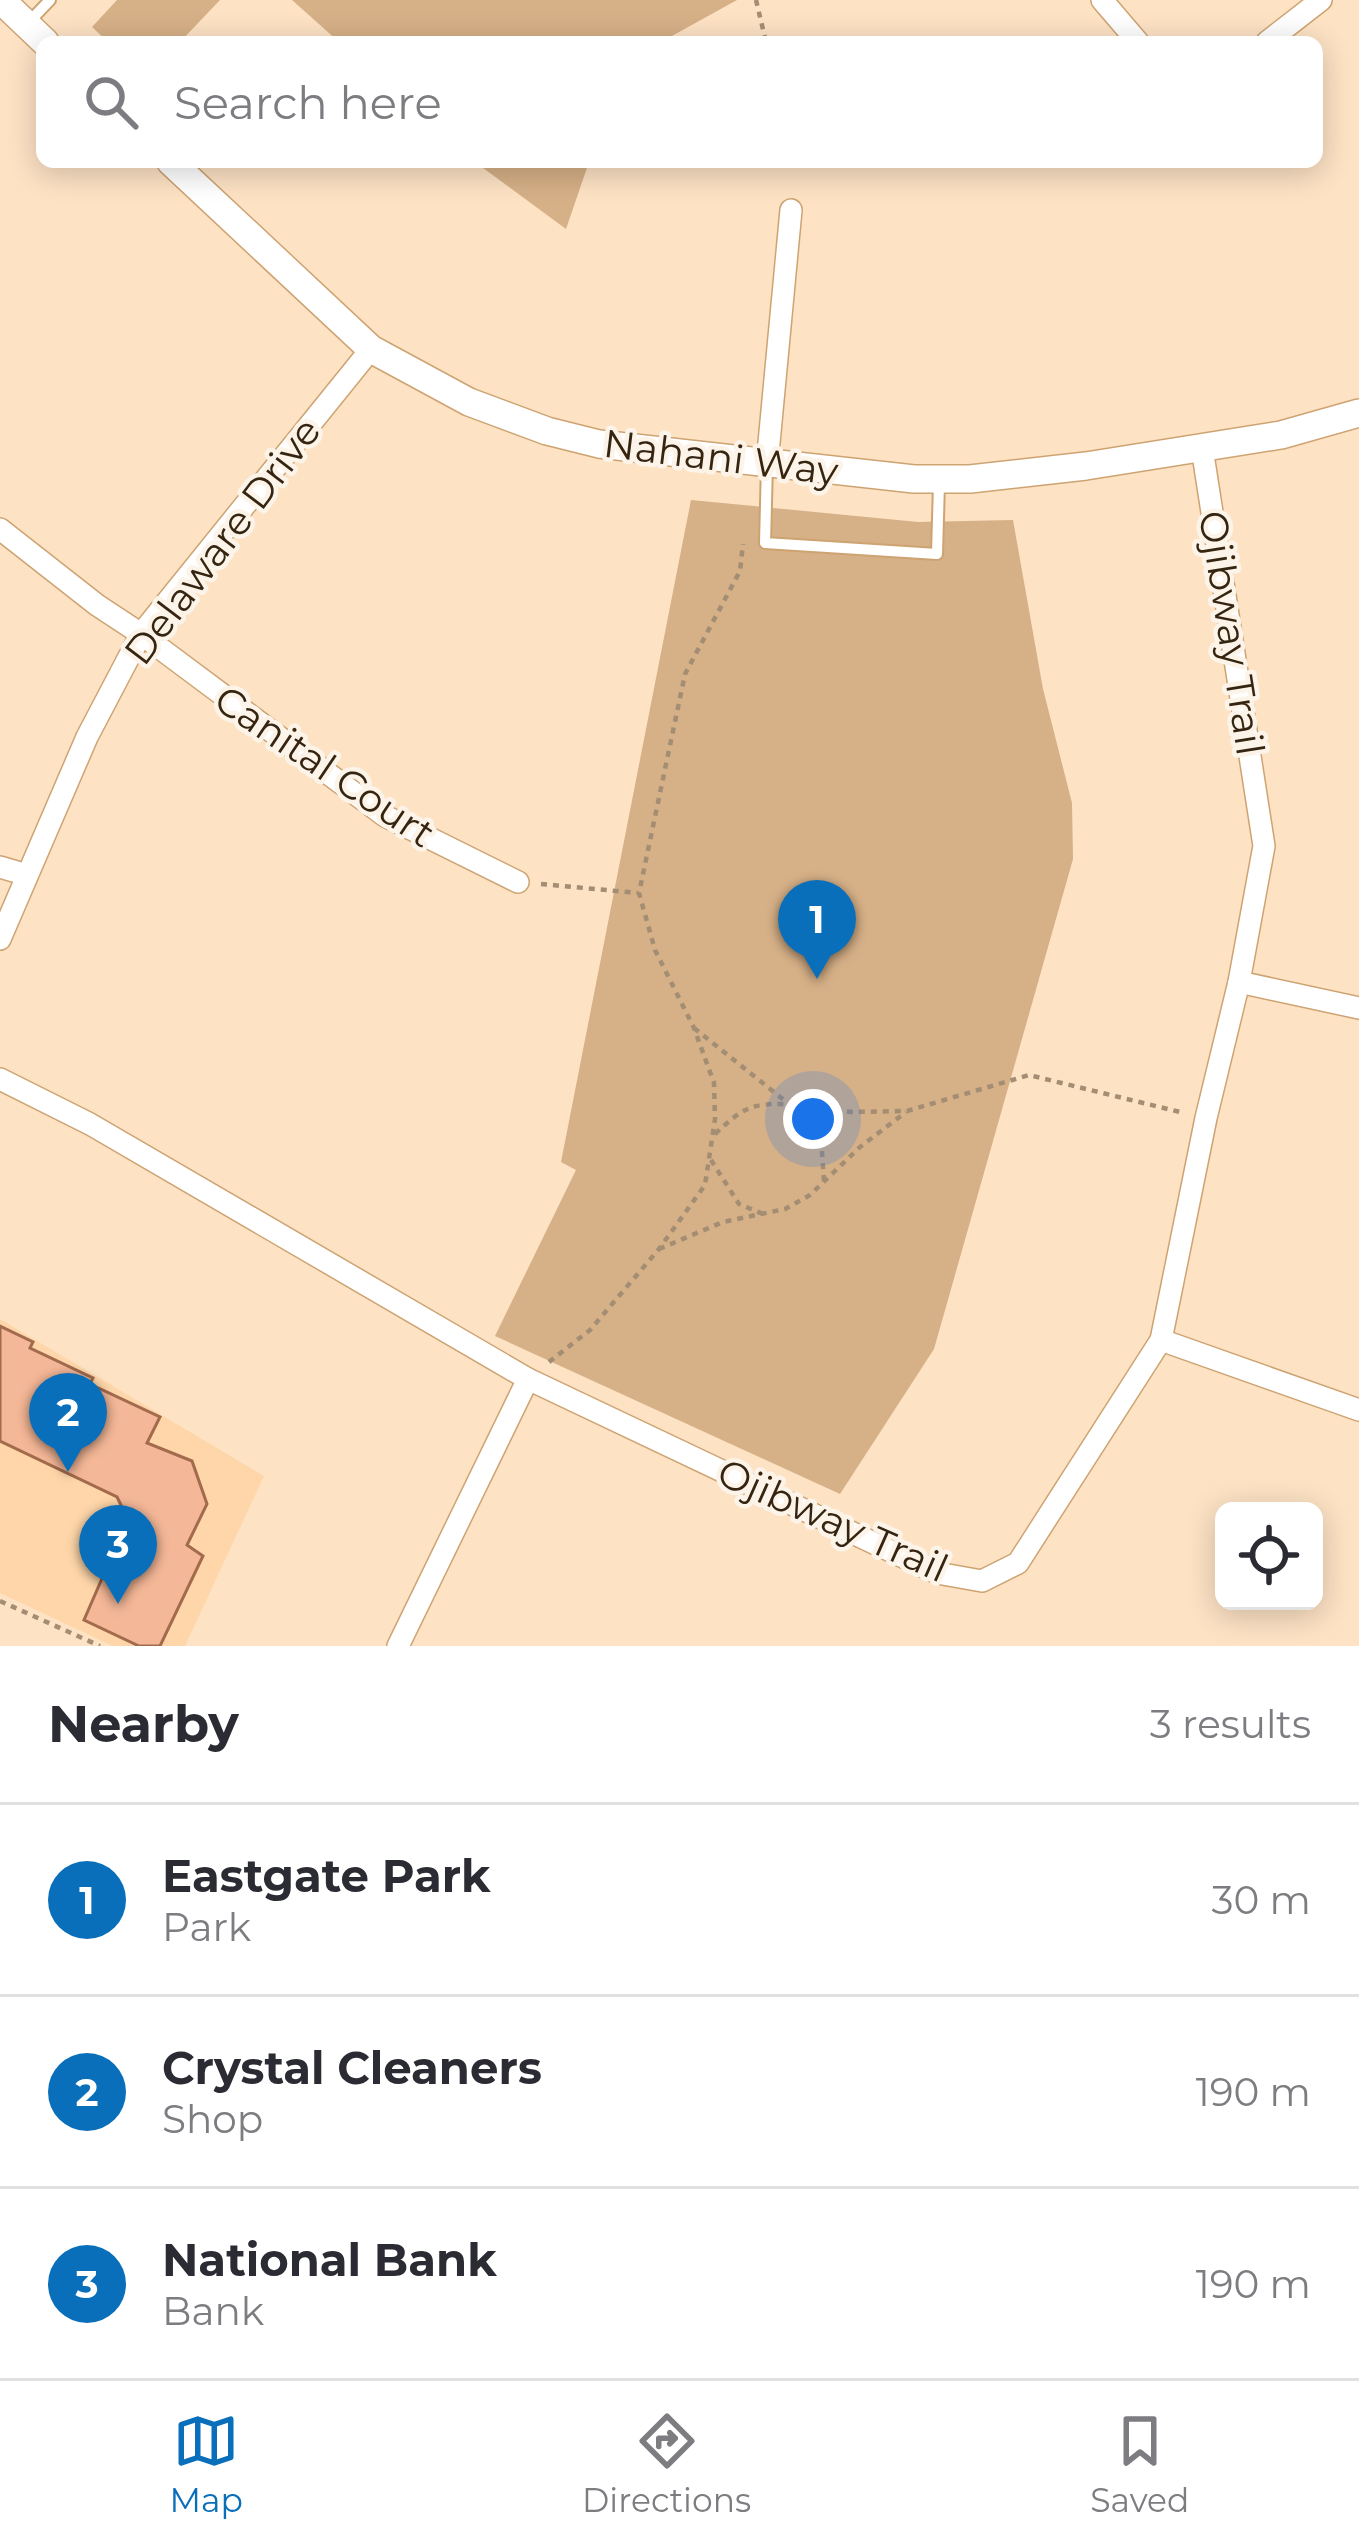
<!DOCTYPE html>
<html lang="en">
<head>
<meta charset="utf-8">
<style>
	body { margin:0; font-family:Montserrat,sans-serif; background:#f2f2f3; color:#2b2b33 }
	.controls { position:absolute; right:36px; bottom:36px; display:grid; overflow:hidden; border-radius:18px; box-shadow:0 6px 30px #0003 }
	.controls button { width:108px; height:108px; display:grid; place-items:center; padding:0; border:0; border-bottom:3px solid #e1e1e2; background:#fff; color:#2b2b33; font:60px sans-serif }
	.you { position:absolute; left:813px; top:1119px; width:42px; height:42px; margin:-30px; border:9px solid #fff; border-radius:50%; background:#1a73e8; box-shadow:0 0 0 18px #1a73e833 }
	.badge { display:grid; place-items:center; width:78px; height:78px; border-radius:50%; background:#0a6fbb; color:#fff; font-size:39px; font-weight:700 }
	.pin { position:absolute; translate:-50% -99px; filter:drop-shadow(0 3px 6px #0008) }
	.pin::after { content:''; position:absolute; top:63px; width:42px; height:36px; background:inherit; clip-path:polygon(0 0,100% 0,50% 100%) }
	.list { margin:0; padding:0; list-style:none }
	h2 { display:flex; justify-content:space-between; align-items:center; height:156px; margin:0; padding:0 48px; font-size:51px }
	h2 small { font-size:39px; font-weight:400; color:#7c7c81 }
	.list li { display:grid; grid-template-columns:78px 1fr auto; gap:36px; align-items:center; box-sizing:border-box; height:192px; padding:0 48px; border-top:3px solid #e1e1e2 }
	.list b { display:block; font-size:45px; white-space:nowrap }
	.list p { margin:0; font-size:39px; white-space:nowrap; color:#7c7c81 }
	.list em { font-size:39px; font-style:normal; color:#7c7c81 }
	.icon { flex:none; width:66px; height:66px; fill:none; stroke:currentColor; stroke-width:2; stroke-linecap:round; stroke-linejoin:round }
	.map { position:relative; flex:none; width:1359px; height:1646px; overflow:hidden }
	.search { position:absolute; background:#fff; box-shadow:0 6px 30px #0003; left:36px; right:36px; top:36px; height:132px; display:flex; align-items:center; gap:30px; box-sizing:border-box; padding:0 42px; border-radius:18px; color:#7c7c81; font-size:45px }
	.sheet { height:732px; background:#fff }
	nav { display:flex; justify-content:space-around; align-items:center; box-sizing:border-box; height:168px; border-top:3px solid #e1e1e2; background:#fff; font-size:33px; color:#7c7c81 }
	nav a { display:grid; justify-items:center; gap:6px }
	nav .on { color:#0a6fbb }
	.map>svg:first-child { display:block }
	.built { fill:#fed6a9 }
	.green { fill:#d6b087 }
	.building { fill:#f4b797; stroke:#a26b4d; stroke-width:3 }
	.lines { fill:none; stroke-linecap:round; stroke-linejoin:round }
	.service-casing { stroke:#cea372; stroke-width:14 }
	.minor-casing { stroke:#cea372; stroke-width:24 }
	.tertiary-casing { stroke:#cea372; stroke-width:30 }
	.path { stroke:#a38d73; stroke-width:4.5; stroke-dasharray:6 6; stroke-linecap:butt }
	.service { stroke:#fff; stroke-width:10 }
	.minor { stroke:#fff; stroke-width:21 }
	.tertiary { stroke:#fff; stroke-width:27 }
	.labels { text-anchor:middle; stroke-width:9; stroke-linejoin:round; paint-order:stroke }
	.street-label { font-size:39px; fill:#352410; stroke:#fcf3e9 }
</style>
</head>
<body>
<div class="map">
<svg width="1359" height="1646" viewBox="0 0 1359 1646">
	<rect width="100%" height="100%" fill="#fde2c4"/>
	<path class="built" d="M0,1319L264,1476L185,1646H113L0,1593Z"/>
	<g class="green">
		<path d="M117,0H220L180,42H108L92,27Z"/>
		<path d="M292,0H737L661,42H339Z"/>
		<path d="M475,162H589L566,229Z"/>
		<path d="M691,500L918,522L1013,520L1043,689L1072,803L1073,859L934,1349L840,1494L495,1336L576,1170L561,1162Z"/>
	</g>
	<path class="building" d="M0,1326L33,1342L30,1348L93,1378L90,1384L160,1417L147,1443L192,1461L207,1504L187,1545L203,1556L160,1646H139L84,1620L107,1567L112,1572L131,1525L117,1497L0,1441Z"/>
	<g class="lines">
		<g class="service-casing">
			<g id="service">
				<path d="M29,22L50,0"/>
				<path d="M767,464L765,543L937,554L939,483"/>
			</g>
		</g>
		<g class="minor-casing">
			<g id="minor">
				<path d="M1102,0L1138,42"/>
				<path d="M1267,42L1321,0"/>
				<path d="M767,464L791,210"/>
				<path d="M0,529L97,605L141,634L385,816L518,882"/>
				<path d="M0,867L27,875"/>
				<path d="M0,939L87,737L141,634L371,349"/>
				<path d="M1239,982L1359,1008"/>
				<path d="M0,1079L90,1124L528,1379L937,1573L982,1581L1018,1563L1161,1340L1206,1118L1239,982L1264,846L1202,448"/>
				<path d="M1161,1340L1359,1410"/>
				<path d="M398,1646L528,1379"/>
			</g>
		</g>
		<g class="tertiary-casing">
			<g id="tertiary">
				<path d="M1,0L45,42"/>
				<path d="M171,162L371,349L469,402L547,431L599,444L914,479H970L1086,466L1281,435L1359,413"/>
			</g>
		</g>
		<g class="path">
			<path d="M756,0L766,42"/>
			<path d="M541,884L638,893"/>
			<path d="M694,1028L789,1104L851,1112L907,1111L1029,1075L1180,1112"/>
			<path d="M805,1107L821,1138L824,1181"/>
			<path d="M715,1134C743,1108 750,1103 789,1104"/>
			<path d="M711,1160L739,1204L763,1214"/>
			<path d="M659,1249L723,1222L785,1209L810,1195L860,1147L906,1112"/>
			<path d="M549,1362L590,1330L659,1249L705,1185L715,1119L714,1083L694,1028L655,950L639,893L685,674L740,571L743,544"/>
			<path d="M0,1601L100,1646"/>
		</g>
		<use href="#service" class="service"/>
		<use href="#minor" class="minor"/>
		<use href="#tertiary" class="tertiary"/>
	</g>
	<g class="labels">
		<g class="street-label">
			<text transform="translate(721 457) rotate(7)" y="14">Nahani Way</text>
			<text transform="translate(222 541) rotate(-53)" y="14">Delaware Drive</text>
			<text transform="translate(1232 633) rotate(81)" y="14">Ojibway Trail</text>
			<text transform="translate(325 766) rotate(34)" y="14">Canital Court</text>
			<text transform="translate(833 1520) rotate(24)" y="14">Ojibway Trail</text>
		</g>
	</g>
</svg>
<div class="controls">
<button><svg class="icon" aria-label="locate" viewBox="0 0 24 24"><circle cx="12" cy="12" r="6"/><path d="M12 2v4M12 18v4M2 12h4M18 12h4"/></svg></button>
</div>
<div class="you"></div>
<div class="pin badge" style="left:817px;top:979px">1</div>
<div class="pin badge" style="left:68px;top:1472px">2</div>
<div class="pin badge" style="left:118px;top:1604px">3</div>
<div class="search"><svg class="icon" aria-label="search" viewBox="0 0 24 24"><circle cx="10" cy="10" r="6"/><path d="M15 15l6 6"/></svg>Search here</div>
</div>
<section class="sheet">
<h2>Nearby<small>3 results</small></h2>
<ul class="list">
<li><span class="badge">1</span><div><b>Eastgate Park</b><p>Park</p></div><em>30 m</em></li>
<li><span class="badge">2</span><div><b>Crystal Cleaners</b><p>Shop</p></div><em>190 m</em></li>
<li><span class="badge">3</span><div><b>National Bank</b><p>Bank</p></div><em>190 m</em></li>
</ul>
</section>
<nav>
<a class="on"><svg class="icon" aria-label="map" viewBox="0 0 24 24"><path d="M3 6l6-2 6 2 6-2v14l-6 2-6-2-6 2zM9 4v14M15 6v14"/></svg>Map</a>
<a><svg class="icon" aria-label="directions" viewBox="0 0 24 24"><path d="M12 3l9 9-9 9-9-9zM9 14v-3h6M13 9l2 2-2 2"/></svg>Directions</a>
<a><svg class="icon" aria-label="saved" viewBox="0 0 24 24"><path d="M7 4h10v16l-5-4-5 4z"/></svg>Saved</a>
</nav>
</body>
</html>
